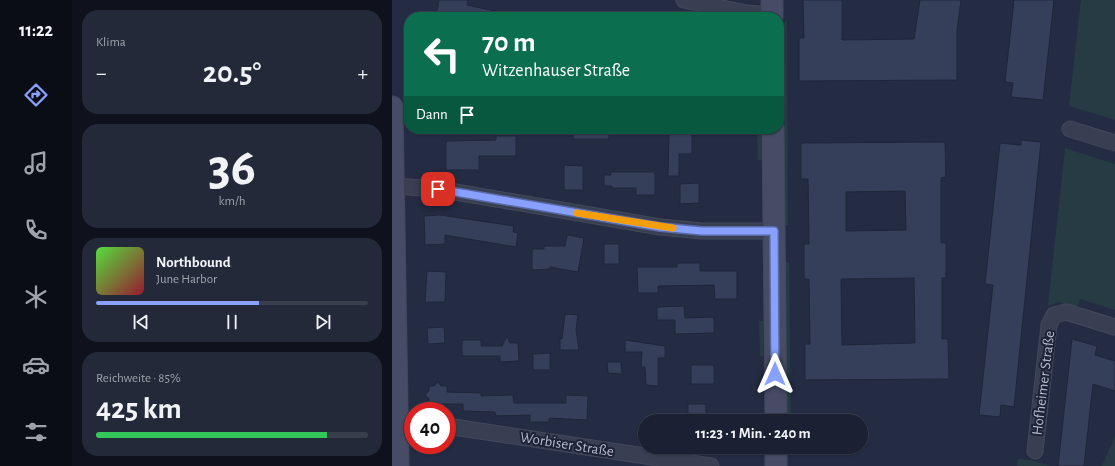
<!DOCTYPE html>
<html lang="de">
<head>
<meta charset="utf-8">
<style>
	body { margin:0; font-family:"Alegreya Sans",sans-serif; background:#24293a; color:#f1f3f6; height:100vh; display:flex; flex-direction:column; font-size:15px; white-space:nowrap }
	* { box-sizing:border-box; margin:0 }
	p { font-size:13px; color:#a0a3ac }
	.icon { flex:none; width:22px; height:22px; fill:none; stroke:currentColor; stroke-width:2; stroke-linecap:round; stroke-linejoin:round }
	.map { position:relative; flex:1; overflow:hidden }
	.drawer { display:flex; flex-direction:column; gap:10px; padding:10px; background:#0f121c; width:320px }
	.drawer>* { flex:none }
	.banner { position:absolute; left:12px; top:12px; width:380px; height:122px; border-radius:16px; box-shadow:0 1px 3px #0004,0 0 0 1px #393e4d; background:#0b6e4f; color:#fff; overflow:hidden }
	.speed { position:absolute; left:12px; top:402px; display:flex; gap:8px; font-size:20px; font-weight:700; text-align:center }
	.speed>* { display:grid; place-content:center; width:52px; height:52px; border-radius:50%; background:#1b2132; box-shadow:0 1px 3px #0004,0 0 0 1px #393e4d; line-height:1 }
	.speed .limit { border:6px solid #d22; background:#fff; color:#111 }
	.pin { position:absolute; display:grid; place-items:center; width:34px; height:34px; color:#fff; margin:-17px; border-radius:8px; box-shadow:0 2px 6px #0006 }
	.me { position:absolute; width:44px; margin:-22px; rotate:0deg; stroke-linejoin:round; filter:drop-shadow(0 0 3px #0008) }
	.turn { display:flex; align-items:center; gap:14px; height:84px; padding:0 12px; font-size:18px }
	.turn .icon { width:52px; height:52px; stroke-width:2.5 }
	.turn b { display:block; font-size:28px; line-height:34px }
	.then { display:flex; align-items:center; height:38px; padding:0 12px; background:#0003; gap:8px; font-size:15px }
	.big { font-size:30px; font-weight:600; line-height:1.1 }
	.drawer .tile { flex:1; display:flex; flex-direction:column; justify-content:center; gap:6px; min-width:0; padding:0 14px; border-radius:16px; background:#24293a }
	.drawer .dial { align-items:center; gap:0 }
	.dial b { font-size:52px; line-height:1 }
	.song { display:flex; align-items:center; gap:12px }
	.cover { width:48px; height:48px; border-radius:6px; background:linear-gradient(135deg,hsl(110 70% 55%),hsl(350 70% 35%)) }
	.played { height:4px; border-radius:2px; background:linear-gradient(90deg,#88a1ff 60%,#393e4d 60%) }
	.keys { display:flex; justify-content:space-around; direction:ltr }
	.heat { display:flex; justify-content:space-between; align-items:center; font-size:22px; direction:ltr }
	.charge { height:6px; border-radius:3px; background:linear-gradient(90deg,#34c759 85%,#393e4d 0) }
	.trip { position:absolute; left:246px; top:414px; width:230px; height:40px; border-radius:20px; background:#1b2132; box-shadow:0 1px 3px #0004,0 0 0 1px #393e4d; font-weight:600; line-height:40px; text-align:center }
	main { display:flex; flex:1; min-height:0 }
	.dock { display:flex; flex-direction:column; width:72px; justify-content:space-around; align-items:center; background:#0b0d14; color:#a0a3ac }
	.dock .icon { width:28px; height:28px }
	.dock .current { color:#88a1ff }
	.dock b { font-size:18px; color:#f1f3f6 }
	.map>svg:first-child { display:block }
	.green { fill:#263b44 }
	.building { fill:#363f59; stroke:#1f263a; fill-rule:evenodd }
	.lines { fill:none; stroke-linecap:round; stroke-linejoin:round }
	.street-casing { stroke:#42485c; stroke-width:17 }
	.secondary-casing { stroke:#42485c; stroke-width:23 }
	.street { stroke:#393f52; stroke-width:15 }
	.secondary { stroke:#464c66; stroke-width:21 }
	.route-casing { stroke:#5869a6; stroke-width:10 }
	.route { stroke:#88a1ff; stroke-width:7 }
	.slow { stroke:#f59e0b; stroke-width:7 }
	.labels { text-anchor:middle; stroke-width:4; stroke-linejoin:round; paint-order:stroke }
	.street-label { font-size:15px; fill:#b6bacc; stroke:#1d2338 }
</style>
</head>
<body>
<main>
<nav class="dock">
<b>11:22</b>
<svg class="icon current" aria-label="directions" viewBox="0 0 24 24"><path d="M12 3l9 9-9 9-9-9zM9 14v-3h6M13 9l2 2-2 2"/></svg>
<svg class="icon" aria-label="music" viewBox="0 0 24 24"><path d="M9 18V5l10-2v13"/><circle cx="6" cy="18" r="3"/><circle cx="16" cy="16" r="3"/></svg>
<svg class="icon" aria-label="phone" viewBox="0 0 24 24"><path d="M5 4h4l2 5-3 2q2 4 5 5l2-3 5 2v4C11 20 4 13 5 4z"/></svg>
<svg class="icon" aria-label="climate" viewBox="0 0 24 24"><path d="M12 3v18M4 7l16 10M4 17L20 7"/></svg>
<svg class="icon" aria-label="car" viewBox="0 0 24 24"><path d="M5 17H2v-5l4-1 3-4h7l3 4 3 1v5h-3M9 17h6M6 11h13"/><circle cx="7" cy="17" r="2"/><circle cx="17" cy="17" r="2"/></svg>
<svg class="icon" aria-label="filters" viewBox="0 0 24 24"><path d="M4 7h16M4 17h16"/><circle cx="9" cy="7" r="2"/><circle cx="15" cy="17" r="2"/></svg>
</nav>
<section class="drawer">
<div class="tile"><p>Klima</p>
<div class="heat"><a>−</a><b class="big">20.5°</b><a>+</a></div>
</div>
<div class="tile dial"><b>36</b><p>km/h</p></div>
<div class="tile">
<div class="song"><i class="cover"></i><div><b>Northbound</b><p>June Harbor</p></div></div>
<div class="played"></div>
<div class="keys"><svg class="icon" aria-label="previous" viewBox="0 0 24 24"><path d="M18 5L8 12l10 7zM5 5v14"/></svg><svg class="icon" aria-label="pause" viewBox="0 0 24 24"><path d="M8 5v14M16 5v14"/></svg><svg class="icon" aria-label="next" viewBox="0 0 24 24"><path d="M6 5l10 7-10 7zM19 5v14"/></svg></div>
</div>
<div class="tile"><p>Reichweite · 85%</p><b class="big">425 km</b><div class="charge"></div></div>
</section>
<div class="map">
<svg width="723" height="466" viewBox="0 0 723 466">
	<rect width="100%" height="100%" fill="#242c43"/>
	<!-- green -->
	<g class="green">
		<polygon points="689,0 723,0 723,120 677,106"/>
		<polygon points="395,21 396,225 388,225 388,200 392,195 392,98 387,93 387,25"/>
		<polygon points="365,129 369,129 370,160 366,160"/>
		<polygon points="673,148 723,164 723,310 688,299 685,307 667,302 656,306"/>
		<polygon points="389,262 397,262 399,421 394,421 394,287 389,282"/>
		<polygon points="367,321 371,321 371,356 368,356"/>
		<polygon points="723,436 723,466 710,466"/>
		<polygon points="626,459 639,460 658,466 625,466"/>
	</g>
	<!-- building -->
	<g class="building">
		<polygon points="47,0 76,0 75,5 108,12 107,17 44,17"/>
		<polygon points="411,0 450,0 450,40 522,39 528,0 569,0 565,31 565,80 407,81 407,38 412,38"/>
		<polygon points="622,0 662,0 651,100 619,97 621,83 613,82"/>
		<rect x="181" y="129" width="36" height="10"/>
		<polygon points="277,129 300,130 300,154 287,154 287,176 276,176"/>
		<polygon points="104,136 124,136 124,156 87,156 87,170 54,170 54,141 104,140"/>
		<polygon points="629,140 649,142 622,407 609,405 608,417 587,415 601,285 593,284 608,143 629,145"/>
		<path d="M553 142 554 177 549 178V243H554V278H550V339H556L557 379 413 380V344H418L417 279H412V244H417L416 179H409V143ZM513 191 514 230 454 231V192ZM522 278 523 343 450 345 449 279Z"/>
		<polygon points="172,165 191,166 191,190 172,190"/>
		<polygon points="219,172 263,172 263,195 244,195 244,188 220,188 220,186 212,186 212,175 219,175"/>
		<polygon points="307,183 307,203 288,204 288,184"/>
		<polygon points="48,215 122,226 121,232 126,233 124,247 53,235 53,244 33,245 32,216"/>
		<polygon points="175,235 192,238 186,272 158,267 158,269 140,270 140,249 152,249 152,246 173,246"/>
		<rect x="212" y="244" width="15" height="20"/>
		<polygon points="285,263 308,263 308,271 345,271 345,299 323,299 322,285 266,286 266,293 246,293 245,267 285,267"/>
		<polygon points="35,271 54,272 53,302 33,302"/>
		<polygon points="292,306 293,318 322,317 322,333 283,334 283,320 265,320 265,307"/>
		<polygon points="173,314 186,315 184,330 187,350 168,350 168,339 170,339"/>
		<polygon points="52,327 53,343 36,344 35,328"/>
		<polygon points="115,336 118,343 126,343 127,361 108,362 108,356 70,356 70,340 89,340 89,346 110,346"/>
		<polygon points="680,339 705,346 703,355 723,361 723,391 701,384 692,466 666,466"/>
		<polygon points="233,340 273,346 273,358 266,358 266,386 254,385 253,367 249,367 250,352 233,352"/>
		<polygon points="158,353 158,370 141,370 141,354"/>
		<polygon points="215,362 229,362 230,374 216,373"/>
		<rect x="299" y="365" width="23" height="19"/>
		<polygon points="46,382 49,386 55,386 55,392 89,393 89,396 121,395 122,403 174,403 174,395 196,396 195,420 157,418 157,422 138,422 138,415 104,416 103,412 71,411 71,404 50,404 47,408 42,404 37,404 37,399 33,395 37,391 37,386 42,386"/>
		<rect x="296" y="404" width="18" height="17"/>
	</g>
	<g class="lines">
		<!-- street casing -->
		<g class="street-casing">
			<g id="street">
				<polyline points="292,0 354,13 380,15"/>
				<polyline points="678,129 723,143"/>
				<polyline points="2,186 46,189 268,227 310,231 382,231"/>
				<polyline points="5,419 21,421"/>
				<polyline points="55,426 319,466"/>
				<polyline points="643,451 657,325 662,315 674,312 723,327"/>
			</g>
		</g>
		<!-- secondary casing -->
		<g class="secondary-casing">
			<g id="secondary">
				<polyline points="380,0 380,17"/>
				<polyline points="0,107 6,466"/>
				<polyline points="381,129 384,421"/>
				<polyline points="384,447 384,466"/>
			</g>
		</g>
		<!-- street -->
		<use href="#street" class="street"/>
		<!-- secondary -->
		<use href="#secondary" class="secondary"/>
	</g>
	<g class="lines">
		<!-- route casing -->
		<g class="route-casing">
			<polyline id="route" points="46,189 268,227 310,231 382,231 383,374"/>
		</g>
		<!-- route -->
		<use href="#route" class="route"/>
		<!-- slow -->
		<polyline class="slow" points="185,213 281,228"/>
	</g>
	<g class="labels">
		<!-- street labels -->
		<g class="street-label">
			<text transform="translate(651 383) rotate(-83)" y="5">Hofheimer Straße</text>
			<text transform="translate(175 444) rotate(9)" y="5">Worbiser Straße</text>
		</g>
	</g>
</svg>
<div class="speed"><div class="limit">40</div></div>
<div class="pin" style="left:46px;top:189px;background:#d93025"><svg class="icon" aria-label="arrive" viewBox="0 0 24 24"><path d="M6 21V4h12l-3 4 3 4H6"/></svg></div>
<svg class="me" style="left:383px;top:374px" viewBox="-20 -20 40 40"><path d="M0-17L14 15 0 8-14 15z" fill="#88a1ff" stroke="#fff" stroke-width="4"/></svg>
<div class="trip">11:23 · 1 Min. · 240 m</div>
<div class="banner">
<div class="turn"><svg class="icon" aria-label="left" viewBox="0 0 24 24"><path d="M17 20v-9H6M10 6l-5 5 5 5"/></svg><div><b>70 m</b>Witzenhauser Straße</div></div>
<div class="then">Dann<svg class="icon" aria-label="arrive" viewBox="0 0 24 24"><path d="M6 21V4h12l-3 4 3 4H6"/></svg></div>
</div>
</div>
</main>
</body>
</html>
